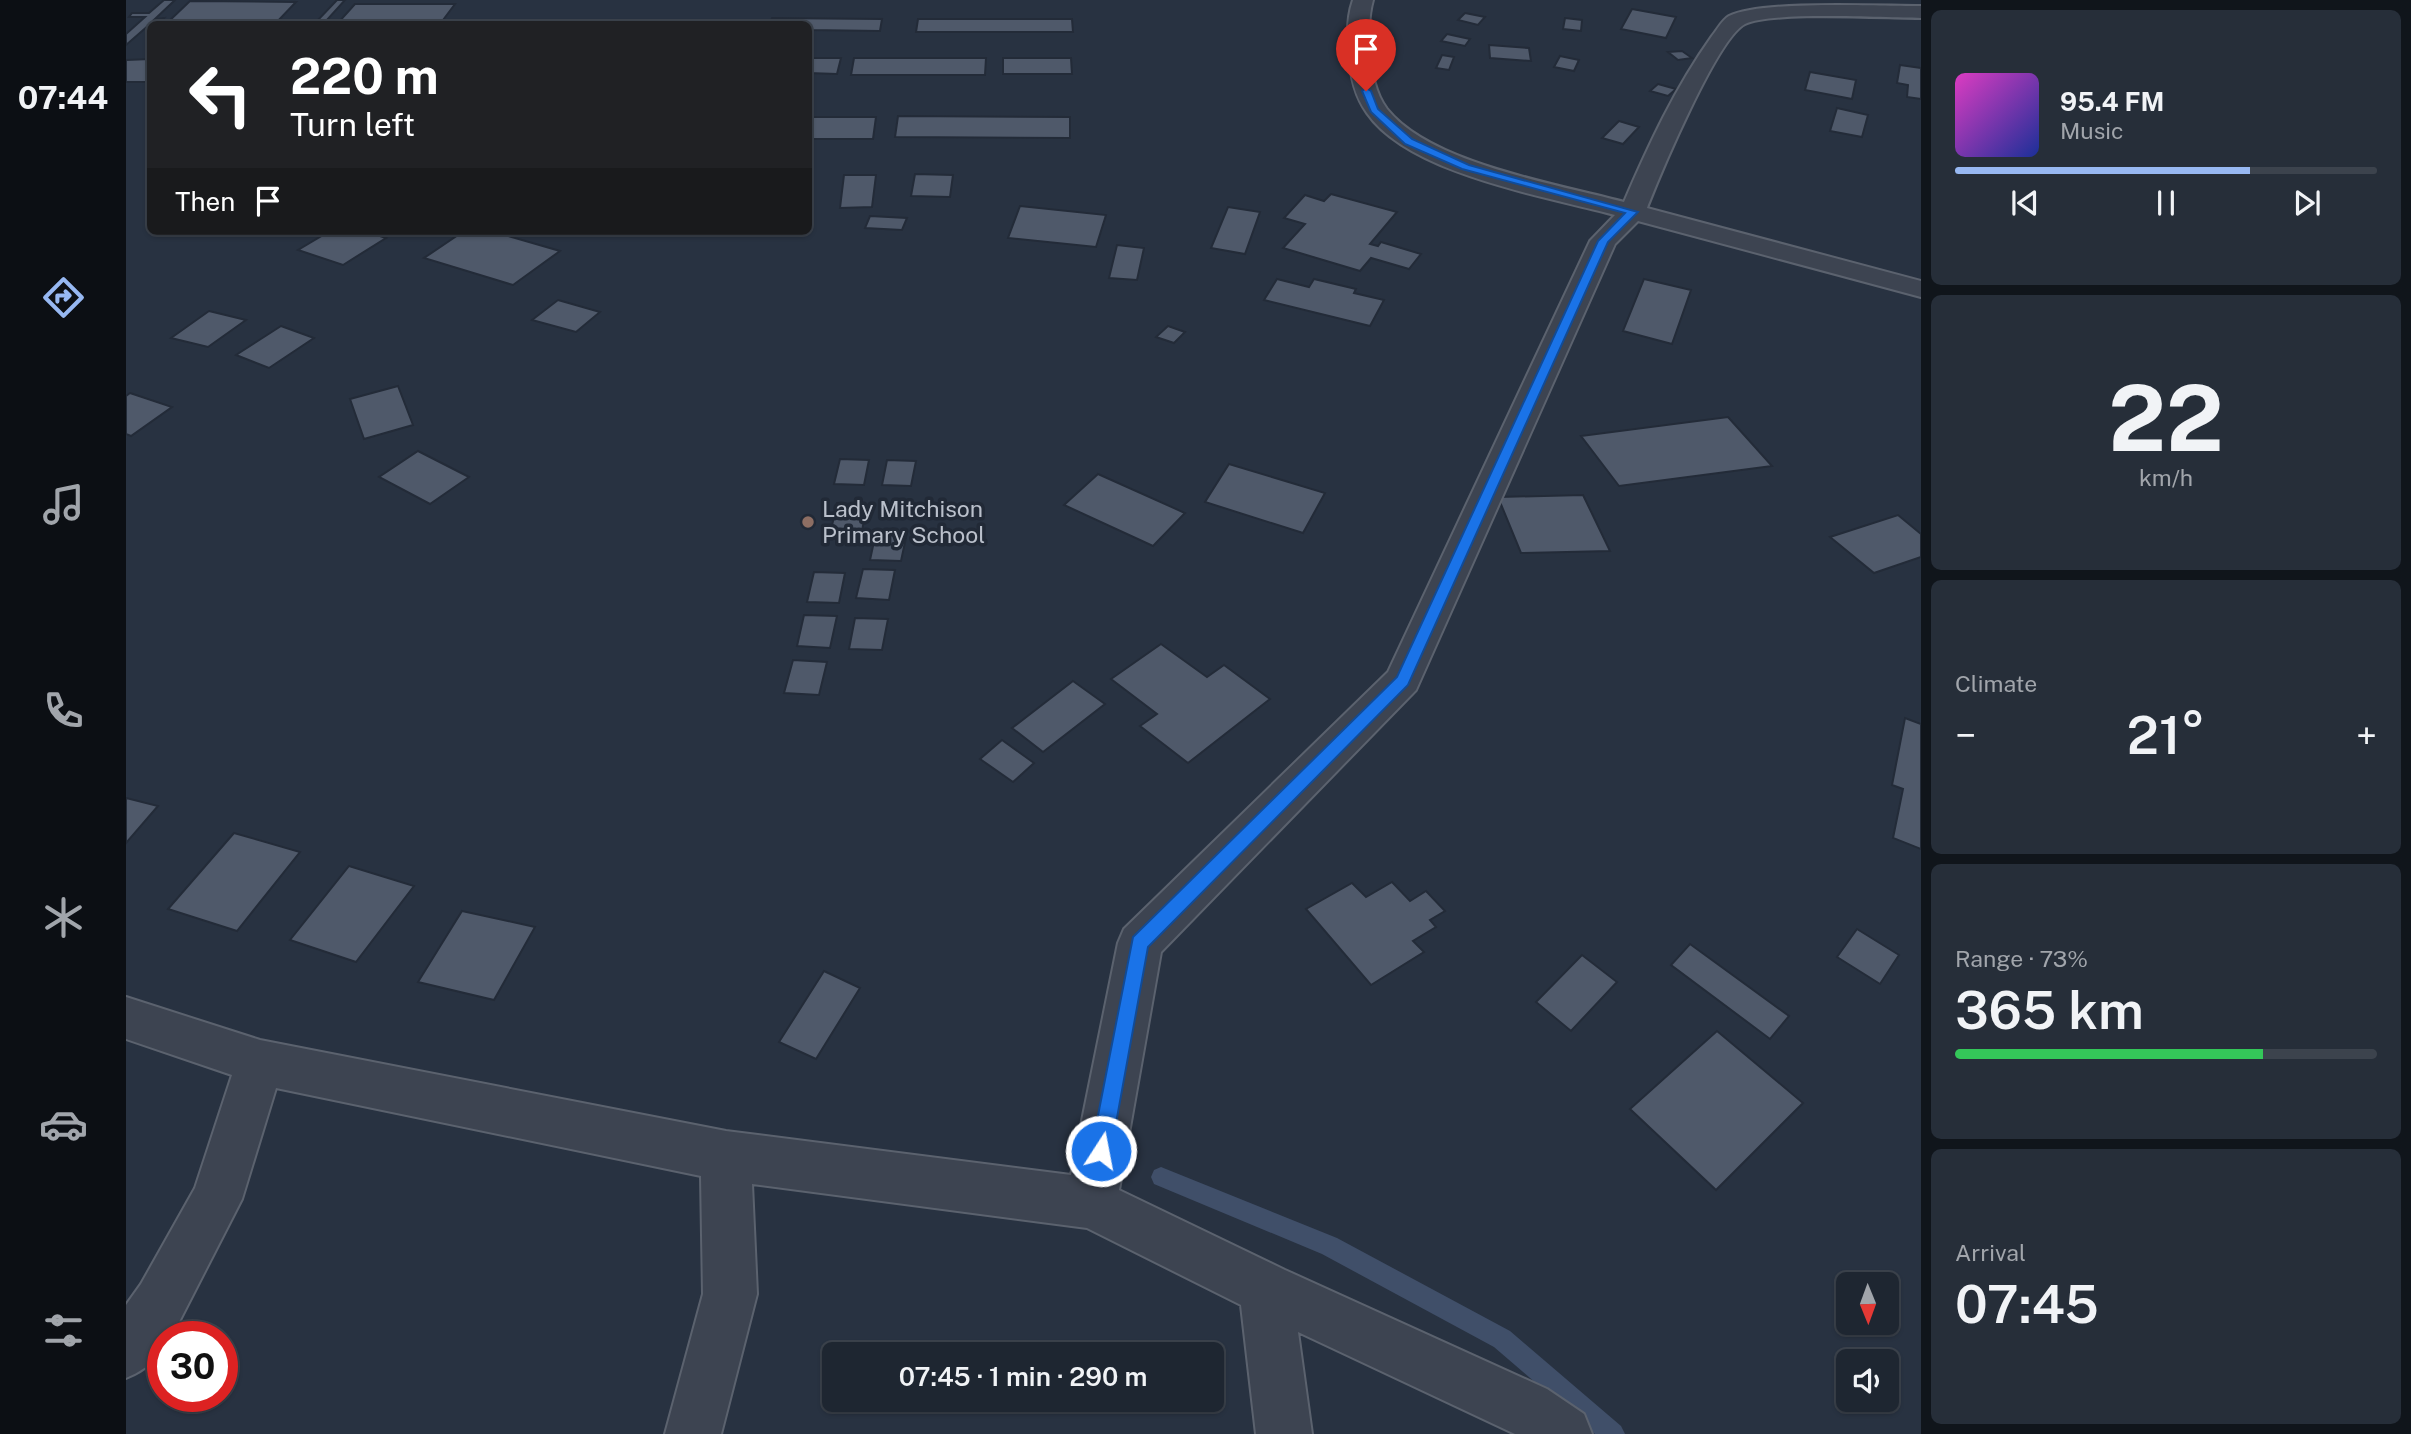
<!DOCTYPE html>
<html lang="en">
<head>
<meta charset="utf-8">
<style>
	body { margin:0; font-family:"Public Sans",sans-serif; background:#262e39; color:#f1f3f6; height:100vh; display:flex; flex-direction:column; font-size:26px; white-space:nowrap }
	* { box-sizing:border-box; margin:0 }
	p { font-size:23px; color:#a1a5ab }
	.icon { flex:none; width:38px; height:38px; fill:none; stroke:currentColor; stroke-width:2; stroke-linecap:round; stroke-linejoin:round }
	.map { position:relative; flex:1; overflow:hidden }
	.sheet { display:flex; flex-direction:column; gap:10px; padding:10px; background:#10151b; width:490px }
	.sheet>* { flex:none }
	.guide { position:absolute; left:21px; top:21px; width:665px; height:214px; border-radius:10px; box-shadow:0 2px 5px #0004,0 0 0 2px #3c434d; background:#202124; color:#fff; overflow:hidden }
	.needle { width:46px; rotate:179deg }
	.controls { position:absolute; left:1710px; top:1272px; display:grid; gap:14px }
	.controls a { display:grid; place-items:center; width:63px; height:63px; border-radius:10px; background:#1e2631; box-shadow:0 2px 5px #0004,0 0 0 2px #3c434d; font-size:35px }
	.speed { position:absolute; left:21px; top:1321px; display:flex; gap:14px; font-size:35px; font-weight:700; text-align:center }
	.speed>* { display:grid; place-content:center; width:91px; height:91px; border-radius:50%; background:#1e2631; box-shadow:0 2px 5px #0004,0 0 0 2px #3c434d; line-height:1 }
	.speed .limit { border:10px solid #d22; background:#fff; color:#111 }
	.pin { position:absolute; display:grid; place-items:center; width:60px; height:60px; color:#fff; margin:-72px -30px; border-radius:50% 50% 50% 0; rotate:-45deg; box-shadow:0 0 7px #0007 }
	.pin .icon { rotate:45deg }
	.me { position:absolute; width:77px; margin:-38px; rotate:11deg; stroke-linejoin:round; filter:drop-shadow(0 0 5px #0008) }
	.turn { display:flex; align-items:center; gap:24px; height:147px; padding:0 28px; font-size:32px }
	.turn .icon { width:91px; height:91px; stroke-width:2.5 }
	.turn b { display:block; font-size:49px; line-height:60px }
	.then { display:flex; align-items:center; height:66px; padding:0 28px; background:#0003; gap:14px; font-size:26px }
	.big { font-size:52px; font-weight:600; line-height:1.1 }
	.sheet .widget { flex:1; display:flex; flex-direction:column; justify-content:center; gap:10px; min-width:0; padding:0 24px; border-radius:10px; background:#262e39 }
	.sheet .dial { align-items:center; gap:0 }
	.dial b { font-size:91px; line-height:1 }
	.song { display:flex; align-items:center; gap:21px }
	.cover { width:84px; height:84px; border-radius:10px; background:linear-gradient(135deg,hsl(310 70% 55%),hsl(230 70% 35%)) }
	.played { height:7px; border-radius:4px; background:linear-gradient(90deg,#97b8f2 70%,#3c434d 70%) }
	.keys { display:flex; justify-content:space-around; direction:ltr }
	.heat { display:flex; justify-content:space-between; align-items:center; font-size:38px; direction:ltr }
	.charge { height:10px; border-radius:5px; background:linear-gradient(90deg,#34c759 73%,#3c434d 0) }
	.trip { position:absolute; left:696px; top:1342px; width:402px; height:70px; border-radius:10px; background:#1e2631; box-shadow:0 2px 5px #0004,0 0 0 2px #3c434d; font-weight:600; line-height:70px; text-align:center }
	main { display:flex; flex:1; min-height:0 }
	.menu { display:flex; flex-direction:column; width:126px; justify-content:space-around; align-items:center; background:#0c0f14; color:#a1a5ab }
	.menu .icon { width:49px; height:49px }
	.menu .on { color:#97b8f2 }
	.menu b { font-size:32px; color:#f1f3f6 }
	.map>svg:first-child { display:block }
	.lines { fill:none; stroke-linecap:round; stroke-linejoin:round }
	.stream { fill:#404f69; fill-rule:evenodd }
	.building { fill:#4f596a; stroke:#232b38; stroke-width:2 }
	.minor-casing { stroke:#5b626e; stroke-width:4 }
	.minor { fill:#3d4451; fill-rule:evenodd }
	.route { fill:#1a73e8; stroke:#114b97; stroke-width:2 }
	.education-dot { fill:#8d6e63; stroke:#212936; stroke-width:2.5 }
	.labels { text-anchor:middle; stroke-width:7; stroke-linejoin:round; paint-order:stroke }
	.poi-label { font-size:23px; fill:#bac0cb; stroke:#212936; text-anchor:start }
</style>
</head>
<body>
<main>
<nav class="menu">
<b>07:44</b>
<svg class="icon on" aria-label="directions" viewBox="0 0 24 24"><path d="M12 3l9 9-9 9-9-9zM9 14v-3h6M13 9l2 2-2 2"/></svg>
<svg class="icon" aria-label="music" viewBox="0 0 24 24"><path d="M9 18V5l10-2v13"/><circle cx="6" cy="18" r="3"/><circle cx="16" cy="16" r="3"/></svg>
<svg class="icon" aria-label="phone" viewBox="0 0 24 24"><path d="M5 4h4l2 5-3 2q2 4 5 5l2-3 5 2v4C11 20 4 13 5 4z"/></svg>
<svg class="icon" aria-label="climate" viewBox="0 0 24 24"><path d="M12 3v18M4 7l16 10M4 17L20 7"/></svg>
<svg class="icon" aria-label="car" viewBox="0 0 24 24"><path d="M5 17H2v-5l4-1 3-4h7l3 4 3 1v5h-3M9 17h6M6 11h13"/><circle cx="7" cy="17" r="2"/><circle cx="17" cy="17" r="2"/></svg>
<svg class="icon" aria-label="filters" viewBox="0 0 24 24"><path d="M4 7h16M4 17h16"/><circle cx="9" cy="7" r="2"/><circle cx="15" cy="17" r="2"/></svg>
</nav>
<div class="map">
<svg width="1795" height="1434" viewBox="0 0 1795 1434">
	<rect width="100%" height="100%" fill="#283241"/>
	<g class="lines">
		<!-- stream -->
		<polygon class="stream" points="1035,1167 1211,1238 1384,1331 1495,1426 1499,1434 1469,1434 1368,1347 1196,1254 1028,1184 1025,1177 1028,1170"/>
	</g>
	<!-- building -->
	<g class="building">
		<polygon points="38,0 49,0 29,19 38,18 32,24 23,25 0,45 0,34 19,17 3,17 6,13 23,13"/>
		<polygon points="211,0 219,0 200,21 213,21 210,24 160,24 163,21 191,21"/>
		<polygon points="64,1 170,2 149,24 40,24"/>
		<polygon points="229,4 329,4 314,24 211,24"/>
		<polygon points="1506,9 1550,17 1540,38 1495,29"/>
		<polygon points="1339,13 1359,17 1352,25 1332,20"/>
		<polygon points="646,18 756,19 754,31 682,30 682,24 644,24"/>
		<polygon points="1439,18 1456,20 1455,31 1437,29"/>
		<polygon points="792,19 946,19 947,32 790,32"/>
		<polygon points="1321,34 1344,39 1339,46 1315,41"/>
		<polygon points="1363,45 1403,48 1405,61 1364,58"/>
		<polygon points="1556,51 1566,58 1552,60 1542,52"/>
		<polygon points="1316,55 1328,57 1323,70 1310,68"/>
		<polygon points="1434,56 1453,60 1448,71 1428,67"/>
		<polygon points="682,58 715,58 711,74 682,73"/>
		<polygon points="728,58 860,58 859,75 725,75"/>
		<polygon points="877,58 945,58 946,74 877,74"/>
		<polygon points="24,59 24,82 0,82 0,60"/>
		<polygon points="1774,65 1795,68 1795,99 1781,97 1782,85 1771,83"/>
		<polygon points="1684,72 1730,80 1726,99 1679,90"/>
		<polygon points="1532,84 1550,89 1542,96 1524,91"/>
		<polygon points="1711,108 1742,115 1736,137 1704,131"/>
		<polygon points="772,116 944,117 944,138 769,137"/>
		<polygon points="682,117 750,117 747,139 682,139"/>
		<polygon points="1493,121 1513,127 1497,144 1476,138"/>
		<polygon points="789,174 827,175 824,197 785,196"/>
		<polygon points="718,175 750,175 746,207 714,208"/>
		<polygon points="1205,194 1271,212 1244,244 1252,246 1255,242 1295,254 1283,269 1245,258 1234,271 1157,248 1179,224 1158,218 1179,195 1198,201"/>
		<polygon points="894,206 980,215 970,247 882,238"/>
		<polygon points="1102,207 1134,212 1119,254 1085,248"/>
		<polygon points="744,216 781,218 776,230 739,228"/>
		<polygon points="204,231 239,231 260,238 217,265 172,250"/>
		<polygon points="338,231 365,231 434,251 387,285 298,258"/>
		<polygon points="991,245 1018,248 1011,280 983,278"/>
		<polygon points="1151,279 1183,287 1188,279 1230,289 1228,293 1258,300 1244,326 1138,300"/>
		<polygon points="1518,279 1565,290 1546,344 1497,331"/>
		<polygon points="432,300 474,312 450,332 406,320"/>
		<polygon points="83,311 120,320 82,347 45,338"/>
		<polygon points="155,326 188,338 143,368 110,355"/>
		<polygon points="1042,326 1059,332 1048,343 1030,337"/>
		<polygon points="272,386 287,425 238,439 224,399"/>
		<polygon points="4,393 46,407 5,436 0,434 0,396"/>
		<polygon points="1602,417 1646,466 1493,486 1455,436"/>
		<polygon points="292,451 343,477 304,504 253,477"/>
		<polygon points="714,459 743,460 738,485 708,484"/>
		<polygon points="761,460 790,461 785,486 756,485"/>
		<polygon points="1103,464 1199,493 1177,533 1079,502"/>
		<polygon points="972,474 1059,513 1027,546 938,505"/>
		<polygon points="1457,495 1484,551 1395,553 1372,497"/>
		<polygon points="711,503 741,505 736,531 705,530"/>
		<polygon points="1772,515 1795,534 1795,557 1748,573 1704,537"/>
		<polygon points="750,532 781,533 775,561 744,560"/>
		<polygon points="737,569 769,570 763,600 730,598"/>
		<polygon points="688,572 719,573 713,603 681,602"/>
		<polygon points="678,615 711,616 704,648 671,646"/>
		<polygon points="729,618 762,619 756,650 723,649"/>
		<polygon points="1035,644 1081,677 1098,665 1144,699 1062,763 1014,726 1031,714 985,679"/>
		<polygon points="667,660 701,662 693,695 658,693"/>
		<polygon points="947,681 979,704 917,752 886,728"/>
		<polygon points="1779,718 1795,724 1795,849 1767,838 1777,789 1766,785"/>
		<polygon points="876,740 908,763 887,782 854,759"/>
		<polygon points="0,798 32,806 0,843"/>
		<polygon points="108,833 174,852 111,931 42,909"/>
		<polygon points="223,866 288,886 230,962 164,940"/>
		<polygon points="1266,882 1284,901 1300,891 1319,911 1304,920 1310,927 1287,941 1298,952 1245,985 1180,909 1226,883 1240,897"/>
		<polygon points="336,911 409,927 368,1000 292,982"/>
		<polygon points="1731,929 1773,955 1754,984 1711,957"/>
		<polygon points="1564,944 1663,1016 1644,1039 1545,965"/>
		<polygon points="1456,955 1491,982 1445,1031 1410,1002"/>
		<polygon points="698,971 734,988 690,1059 653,1042"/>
		<polygon points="1591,1031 1677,1103 1590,1190 1504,1109"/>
	</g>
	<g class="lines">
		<!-- minor casing -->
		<g class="minor-casing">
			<path id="minor" d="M1227 0H1247C1242 17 1243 36 1244 53 1246 73 1249 93 1261 109 1305 164 1432 184 1498 202 1523 144 1549 88 1586 36 1591 30 1596 20 1603 16 1636 0 1753 6 1795 6V18C1759 18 1646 11 1619 24 1591 38 1534 175 1521 208L1795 281V297L1512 221 1489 244 1290 690 1035 952 993 1190 1159 1270 1421 1389 1458 1414 1466 1434H1389L1172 1332 1186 1434H1130L1115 1305 961 1228 626 1184 631 1294 595 1434H539L577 1294 575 1176 150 1088 116 1199 53 1322 42 1337H37C37 1358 17 1371 0 1378V1305L15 1284 69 1188 106 1075 0 1039V997L134 1040 600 1131 945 1175 992 943 998 929 1262 672 1464 241 1489 215C1419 196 1283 174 1241 113 1228 95 1224 75 1223 53 1221 35 1221 17 1227 0Z"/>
		</g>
		<!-- minor -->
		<use href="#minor" class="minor"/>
	</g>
	<!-- route -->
	<polygon class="route" points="1240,88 1245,91 1252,109 1286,139 1343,165 1512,212 1482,242 1282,685 1022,947 985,1151 982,1158 975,1161 968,1158 965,1151 1007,937 1271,677 1472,241 1499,213 1336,169 1279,144 1245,112 1236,91"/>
	<!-- markers -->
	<circle class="education-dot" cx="682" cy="522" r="7"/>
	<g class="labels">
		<!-- poi labels -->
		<g class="poi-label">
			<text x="696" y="517">Lady Mitchison<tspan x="696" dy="26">Primary School</tspan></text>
		</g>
	</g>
</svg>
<div class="controls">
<a><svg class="needle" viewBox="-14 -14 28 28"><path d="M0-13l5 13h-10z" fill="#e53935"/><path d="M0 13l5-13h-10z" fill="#a1a5ab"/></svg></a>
<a><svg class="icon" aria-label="sound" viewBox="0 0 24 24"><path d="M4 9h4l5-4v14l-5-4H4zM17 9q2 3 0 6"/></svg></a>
</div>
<div class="speed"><div class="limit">30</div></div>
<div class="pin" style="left:1240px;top:91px;background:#d93025"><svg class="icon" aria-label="arrive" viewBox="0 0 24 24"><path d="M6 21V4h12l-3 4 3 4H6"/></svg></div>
<svg class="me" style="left:975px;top:1151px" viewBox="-20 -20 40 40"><circle r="17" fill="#1a73e8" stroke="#fff" stroke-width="3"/><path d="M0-11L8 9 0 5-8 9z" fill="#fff"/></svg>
<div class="trip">07:45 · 1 min · 290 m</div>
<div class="guide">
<div class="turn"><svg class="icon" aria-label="left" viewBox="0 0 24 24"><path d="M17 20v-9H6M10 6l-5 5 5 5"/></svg><div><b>220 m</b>Turn left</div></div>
<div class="then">Then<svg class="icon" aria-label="arrive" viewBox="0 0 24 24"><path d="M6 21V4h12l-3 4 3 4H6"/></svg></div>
</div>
</div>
<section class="sheet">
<div class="widget">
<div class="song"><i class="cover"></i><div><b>95.4 FM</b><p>Music</p></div></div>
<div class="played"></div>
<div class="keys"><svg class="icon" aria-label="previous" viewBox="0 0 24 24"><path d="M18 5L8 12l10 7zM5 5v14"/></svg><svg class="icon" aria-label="pause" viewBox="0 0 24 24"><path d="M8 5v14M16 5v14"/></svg><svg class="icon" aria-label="next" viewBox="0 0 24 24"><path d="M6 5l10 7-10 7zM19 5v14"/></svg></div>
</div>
<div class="widget dial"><b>22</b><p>km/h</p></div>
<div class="widget"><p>Climate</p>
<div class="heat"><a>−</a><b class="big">21°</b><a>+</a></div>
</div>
<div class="widget"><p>Range · 73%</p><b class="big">365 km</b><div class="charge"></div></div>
<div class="widget"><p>Arrival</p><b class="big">07:45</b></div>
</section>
</main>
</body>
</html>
